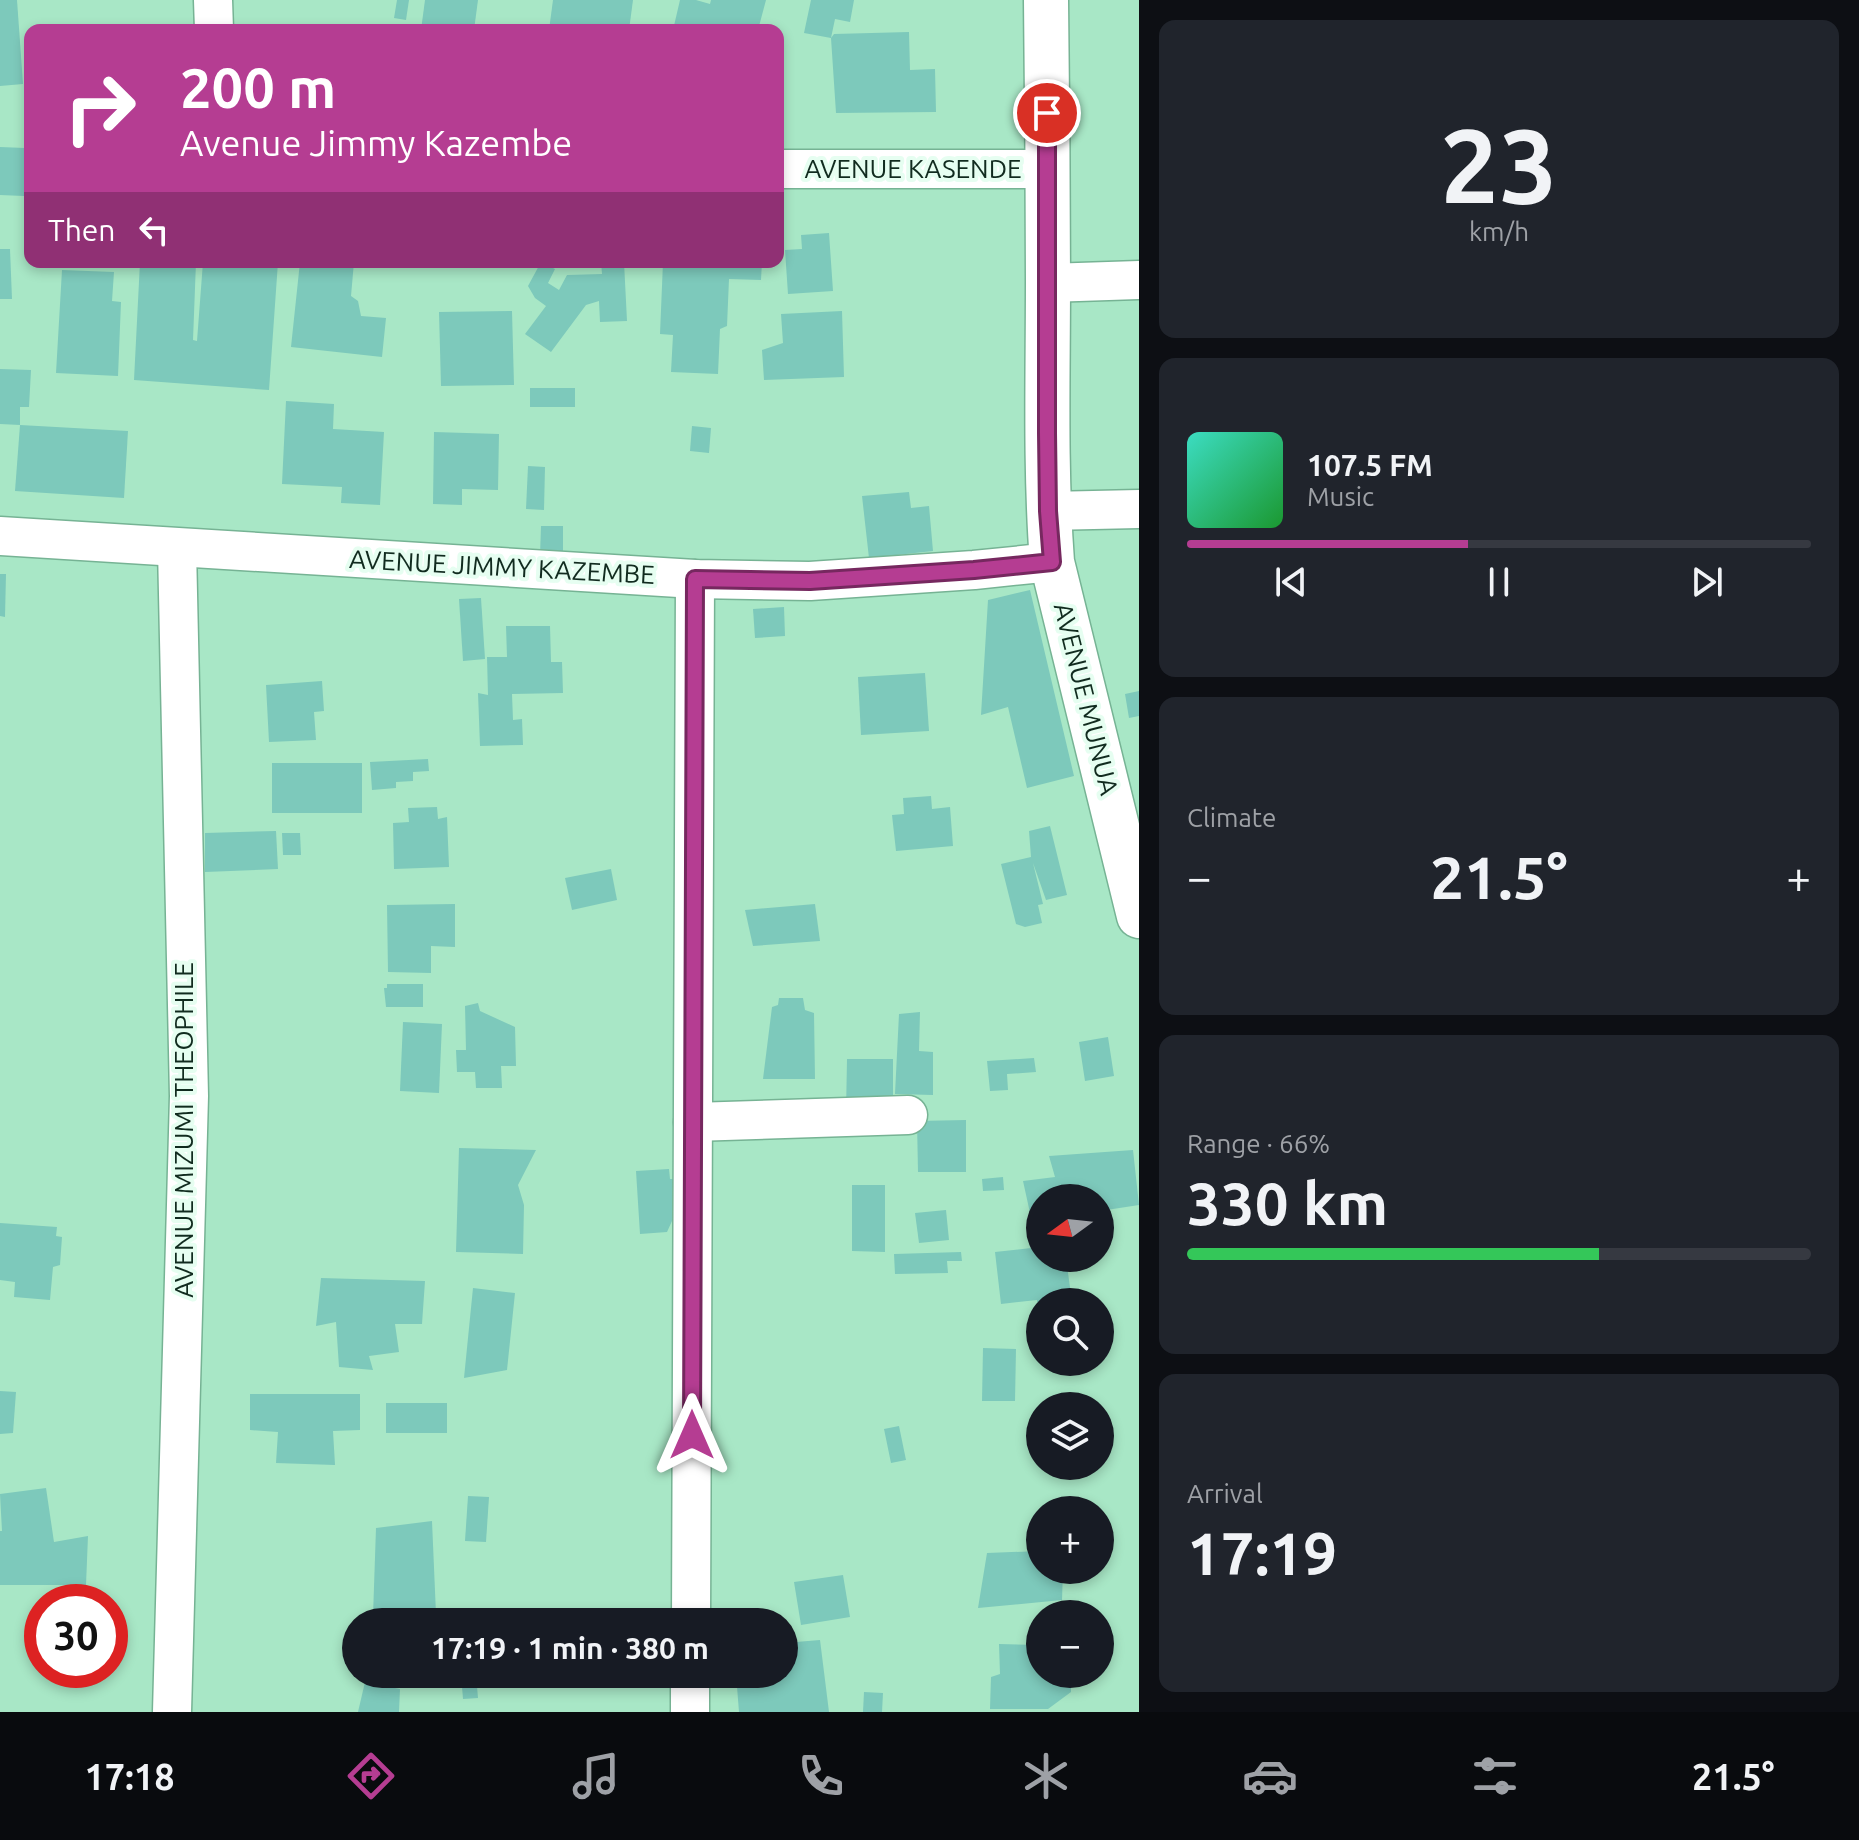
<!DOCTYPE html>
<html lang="en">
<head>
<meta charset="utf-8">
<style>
	body { margin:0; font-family:Ubuntu,sans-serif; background:#20242c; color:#f1f3f6; height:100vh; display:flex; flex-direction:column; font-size:30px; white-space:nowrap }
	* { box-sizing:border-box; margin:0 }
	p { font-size:26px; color:#9ea1a6 }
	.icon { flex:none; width:44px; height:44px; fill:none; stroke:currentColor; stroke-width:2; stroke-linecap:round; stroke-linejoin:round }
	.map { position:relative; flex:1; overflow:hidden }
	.drawer { display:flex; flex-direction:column; gap:20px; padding:20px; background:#0d0f14; width:720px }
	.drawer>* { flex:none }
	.guide { position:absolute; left:24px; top:24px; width:760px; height:244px; border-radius:16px; box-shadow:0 4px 12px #0003; background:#b53d92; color:#fff; overflow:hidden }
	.needle { width:52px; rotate:255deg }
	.controls { position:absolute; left:1026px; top:1184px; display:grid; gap:16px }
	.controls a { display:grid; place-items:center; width:88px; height:88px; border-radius:50%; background:#171b24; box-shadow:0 4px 12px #0003; font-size:40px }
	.speed { position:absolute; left:24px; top:1584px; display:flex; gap:16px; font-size:40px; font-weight:700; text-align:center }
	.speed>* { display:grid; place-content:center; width:104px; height:104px; border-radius:50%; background:#171b24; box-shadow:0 4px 12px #0003; line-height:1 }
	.speed .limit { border:12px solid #d22; background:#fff; color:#111 }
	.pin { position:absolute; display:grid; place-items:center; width:68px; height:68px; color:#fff; margin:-34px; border:4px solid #fff; border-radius:50%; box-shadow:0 2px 8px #0007 }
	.me { position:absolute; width:88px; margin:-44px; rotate:0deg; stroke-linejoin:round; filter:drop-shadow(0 0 6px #0008) }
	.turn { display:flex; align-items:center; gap:28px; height:168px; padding:0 24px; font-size:36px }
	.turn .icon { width:104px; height:104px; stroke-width:2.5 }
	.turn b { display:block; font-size:56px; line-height:68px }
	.then { display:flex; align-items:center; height:76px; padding:0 24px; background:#0003; gap:16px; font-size:30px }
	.big { font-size:60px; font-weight:600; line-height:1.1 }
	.drawer .widget { flex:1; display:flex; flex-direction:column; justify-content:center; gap:12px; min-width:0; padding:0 28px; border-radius:16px; background:#20242c }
	.drawer .dial { align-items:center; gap:0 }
	.dial b { font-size:104px; line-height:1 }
	.song { display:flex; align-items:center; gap:24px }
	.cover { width:96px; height:96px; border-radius:12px; background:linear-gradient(135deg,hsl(170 70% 55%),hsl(130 70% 35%)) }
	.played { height:8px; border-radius:4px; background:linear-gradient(90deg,#b53d92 45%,#363941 45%) }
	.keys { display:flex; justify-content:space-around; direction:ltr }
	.heat { display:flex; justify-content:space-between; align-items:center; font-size:44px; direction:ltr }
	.charge { height:12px; border-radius:6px; background:linear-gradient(90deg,#34c759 66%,#363941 0) }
	.trip { position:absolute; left:342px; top:1608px; width:456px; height:80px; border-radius:40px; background:#171b24; box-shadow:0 4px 12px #0003; font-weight:600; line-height:80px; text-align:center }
	.tabs { display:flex; height:128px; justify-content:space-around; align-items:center; background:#090b0e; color:#9ea1a6 }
	.tabs .icon { width:56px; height:56px }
	.tabs .active { color:#b53d92 }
	.tabs b { font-size:36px; color:#f1f3f6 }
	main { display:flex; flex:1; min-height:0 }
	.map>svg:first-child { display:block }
	.building { fill:#7dc9bb }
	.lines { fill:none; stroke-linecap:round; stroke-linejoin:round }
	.minor-casing { stroke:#76b394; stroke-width:41 }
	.major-casing { stroke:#76b394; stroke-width:47 }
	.minor { stroke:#fff; stroke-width:38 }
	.major { stroke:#fff; stroke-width:44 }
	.route-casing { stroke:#76285f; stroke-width:20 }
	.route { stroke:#b53d92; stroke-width:14 }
	.labels { text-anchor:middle; stroke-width:8; stroke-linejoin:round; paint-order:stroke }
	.street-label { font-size:26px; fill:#112b1f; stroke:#e6fef1 }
</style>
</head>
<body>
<main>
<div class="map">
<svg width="1139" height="1712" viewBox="0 0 1139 1712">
	<rect width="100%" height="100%" fill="#a8e7c6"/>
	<!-- building -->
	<g class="building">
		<polygon points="0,0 17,0 23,84 0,86"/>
		<polygon points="397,0 409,0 406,20 394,18"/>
		<polygon points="425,0 478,0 474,30 421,30"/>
		<polygon points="553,0 633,0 629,30 549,30"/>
		<polygon points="680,0 696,0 710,4 711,0 766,0 758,30 673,30"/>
		<polygon points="811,0 854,0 850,22 835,19 831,38 834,34 909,32 910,70 935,69 936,112 836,113 831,38 804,33"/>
		<polygon points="0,147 25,148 24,196 0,195"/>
		<polygon points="829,233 833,291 788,294 785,250 802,249 801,235"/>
		<polygon points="0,249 10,249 12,299 0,299"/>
		<polygon points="140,262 196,262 193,340 197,341 203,262 278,262 269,390 134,380"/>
		<polygon points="300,262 354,262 351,296 358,301 361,316 386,318 382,357 291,347"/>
		<polygon points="541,262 555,269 548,283 559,290 567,275 602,274 601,262 624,262 627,321 600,322 599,301 586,305 551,352 525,334 546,306 535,298 528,286"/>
		<polygon points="663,262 762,262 761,280 729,279 727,326 720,329 718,374 671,372 673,335 660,334"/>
		<polygon points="62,270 114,272 112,301 121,302 118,376 56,373"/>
		<polygon points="512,311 514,385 441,386 439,312"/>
		<polygon points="842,311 844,377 764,380 762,350 783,343 781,314"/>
		<polygon points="0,369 31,370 29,407 20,407 20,425 0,424"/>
		<rect x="530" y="388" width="45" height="19"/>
		<polygon points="286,401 334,404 333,429 384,432 380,505 341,503 342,487 282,484"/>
		<polygon points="20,425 128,431 124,498 15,491"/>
		<polygon points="692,426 711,428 709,453 690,451"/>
		<polygon points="434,432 499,434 498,490 462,489 462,505 433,504"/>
		<polygon points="528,466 545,467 544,510 526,509"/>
		<polygon points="909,492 911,508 929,506 933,551 869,558 862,496"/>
		<polygon points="541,526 563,526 563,556 540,556"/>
		<polygon points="0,574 6,574 5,617 0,616"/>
		<polygon points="1030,590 1074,776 1027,788 1008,707 981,715 988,600"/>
		<polygon points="481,598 485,659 463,661 459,599"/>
		<polygon points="784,607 785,636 755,638 753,609"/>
		<polygon points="506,626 550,626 551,662 562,662 563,693 512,694 513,720 522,719 523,745 480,746 478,693 488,695 487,657 507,657"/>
		<polygon points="925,673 929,731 861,735 858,677"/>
		<polygon points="322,681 324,711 314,712 316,740 269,742 266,685"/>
		<polygon points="1139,691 1139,716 1129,718 1125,694"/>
		<polygon points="428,759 429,771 413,772 413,781 396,782 396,788 372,790 370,762"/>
		<rect x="272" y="763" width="90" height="50"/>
		<polygon points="931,796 932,809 950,807 953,846 896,851 892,815 904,814 903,798"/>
		<polygon points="437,807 438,819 447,817 449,867 394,869 393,823 409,822 408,808"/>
		<polygon points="1050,826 1067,895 1046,900 1033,863 1043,904 1038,905 1042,923 1025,927 1016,924 1001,864 1031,857 1029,831"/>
		<polygon points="276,831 278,869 205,872 205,833"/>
		<polygon points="282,833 300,833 301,855 283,855"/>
		<polygon points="611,869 617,900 572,910 565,878"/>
		<polygon points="455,904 455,947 431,946 431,973 388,972 387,905"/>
		<polygon points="815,904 820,941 753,946 745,910"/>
		<polygon points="387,984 423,984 423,1007 386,1007 384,988 387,988"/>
		<polygon points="779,998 803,998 805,1010 814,1013 815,1079 763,1079 772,1007 778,1005"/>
		<polygon points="478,1003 480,1011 515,1027 516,1066 501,1066 502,1088 476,1088 475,1072 457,1072 456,1050 466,1050 465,1006"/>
		<polygon points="920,1012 919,1051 933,1052 933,1095 895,1094 899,1014"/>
		<polygon points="403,1022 442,1024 439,1093 400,1091"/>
		<polygon points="1108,1037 1114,1076 1085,1081 1079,1042"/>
		<polygon points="1034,1058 1036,1072 1007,1074 1008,1090 990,1091 987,1061"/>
		<polygon points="847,1059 893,1059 893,1096 873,1096 873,1113 846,1113"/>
		<polygon points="966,1120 966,1172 918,1172 917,1121"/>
		<polygon points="459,1148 536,1150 518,1185 524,1205 523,1254 456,1252"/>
		<polygon points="1133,1150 1139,1205 1100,1211 1100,1198 1040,1198 1040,1220 1032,1222 1023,1181 1055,1177 1049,1156"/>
		<polygon points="669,1169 670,1179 681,1179 683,1221 672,1221 667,1232 640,1234 636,1171"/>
		<polygon points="1003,1177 1004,1190 983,1191 982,1179"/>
		<polygon points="852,1185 885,1185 885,1252 852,1251"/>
		<polygon points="946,1210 949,1240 919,1243 915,1213"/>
		<polygon points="0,1223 57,1227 56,1236 62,1237 60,1265 53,1267 50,1300 14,1297 15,1282 0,1280"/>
		<polygon points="1040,1247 1040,1258 1066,1258 1072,1302 1037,1302 1037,1300 1001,1304 995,1252"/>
		<polygon points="961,1252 962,1261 947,1261 948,1273 895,1274 894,1254"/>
		<polygon points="321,1278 425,1281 422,1324 395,1324 399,1352 369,1356 373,1370 339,1367 336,1322 316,1326"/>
		<polygon points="473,1288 515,1293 507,1370 464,1378"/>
		<polygon points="983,1348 1016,1349 1015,1401 982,1401"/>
		<polygon points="0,1391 16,1392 13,1433 0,1434"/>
		<polygon points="250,1394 360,1394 360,1430 333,1431 335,1465 276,1463 278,1432 250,1430"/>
		<rect x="386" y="1403" width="61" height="30"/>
		<polygon points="899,1426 906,1460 891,1463 884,1429"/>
		<polygon points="46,1488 54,1542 88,1536 86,1585 0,1585 0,1531 2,1531 0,1494"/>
		<polygon points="468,1496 489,1497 486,1542 465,1541"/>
		<polygon points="432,1521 436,1614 373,1616 376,1528"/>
		<polygon points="1040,1551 1040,1570 1063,1570 1062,1600 978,1608 987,1553"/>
		<polygon points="843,1575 850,1617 801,1625 794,1582"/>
		<polygon points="42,1626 42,1673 41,1673 32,1629"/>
		<polygon points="820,1640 829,1712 739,1712 736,1674 784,1674 784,1643"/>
		<polygon points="999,1644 1040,1645 1040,1674 1071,1674 1071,1692 1048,1709 990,1709 991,1677 1000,1674"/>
		<polygon points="461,1674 476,1674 478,1698 463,1699"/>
		<polygon points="365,1682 400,1689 399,1712 358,1712"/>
		<polygon points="864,1692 883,1693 882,1712 863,1712"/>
	</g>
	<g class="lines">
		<!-- minor casing -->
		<g class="minor-casing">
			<g id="minor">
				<polyline points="213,0 214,30"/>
				<polyline points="778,169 1047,169"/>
				<polyline points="1048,283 1139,280"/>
				<polyline points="1048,511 1139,509"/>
				<polyline points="0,536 695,579 810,581 974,570 1052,562"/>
				<polyline points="693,1122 908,1115"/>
				<polyline points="691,1622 695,579"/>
				<polyline points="172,1712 189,1096 177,548"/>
				<polyline points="690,1712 690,1674"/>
			</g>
		</g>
		<!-- major casing -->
		<g class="major-casing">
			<path id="major" d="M1046 0C1047 94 1048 187 1048 281 1048 375 1045 468 1052 562L1139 916"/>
		</g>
		<!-- minor -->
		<use href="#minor" class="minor"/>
		<!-- major -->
		<use href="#major" class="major"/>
	</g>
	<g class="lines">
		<!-- route casing -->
		<g class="route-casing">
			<polyline id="route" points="692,1435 695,579 810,581 974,570 1052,562 1048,511 1047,433 1047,113"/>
		</g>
		<!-- route -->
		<use href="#route" class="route"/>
	</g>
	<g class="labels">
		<!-- street labels -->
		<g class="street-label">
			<text x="913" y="178">AVENUE KASENDE</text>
			<text transform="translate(502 567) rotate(3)" y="9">AVENUE JIMMY KAZEMBE</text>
			<text transform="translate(1086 699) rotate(76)" y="9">AVENUE MUNUA</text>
			<text transform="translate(184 1130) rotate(-90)" y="9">AVENUE MIZUMI THEOPHILE</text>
		</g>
	</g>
</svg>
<div class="controls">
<a><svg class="needle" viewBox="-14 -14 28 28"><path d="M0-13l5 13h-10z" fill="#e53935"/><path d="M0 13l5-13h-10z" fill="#9ea1a6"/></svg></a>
<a><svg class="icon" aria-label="search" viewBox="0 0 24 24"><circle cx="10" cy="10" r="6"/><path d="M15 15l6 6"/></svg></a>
<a><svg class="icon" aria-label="layers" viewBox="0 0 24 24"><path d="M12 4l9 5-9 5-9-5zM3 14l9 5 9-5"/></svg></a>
<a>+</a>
<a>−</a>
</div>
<div class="speed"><div class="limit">30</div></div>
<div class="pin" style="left:1047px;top:113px;background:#d93025"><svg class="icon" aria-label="arrive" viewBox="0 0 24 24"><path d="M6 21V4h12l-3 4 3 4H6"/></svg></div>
<svg class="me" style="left:692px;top:1435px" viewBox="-20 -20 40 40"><path d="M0-17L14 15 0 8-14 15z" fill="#b53d92" stroke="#fff" stroke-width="4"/></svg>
<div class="trip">17:19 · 1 min · 380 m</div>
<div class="guide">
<div class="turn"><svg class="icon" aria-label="right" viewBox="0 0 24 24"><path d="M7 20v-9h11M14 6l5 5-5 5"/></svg><div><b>200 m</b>Avenue Jimmy Kazembe</div></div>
<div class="then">Then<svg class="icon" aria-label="left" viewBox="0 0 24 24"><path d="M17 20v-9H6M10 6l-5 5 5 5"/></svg></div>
</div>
</div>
<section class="drawer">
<div class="widget dial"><b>23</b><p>km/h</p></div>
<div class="widget">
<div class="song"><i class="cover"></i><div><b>107.5 FM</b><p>Music</p></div></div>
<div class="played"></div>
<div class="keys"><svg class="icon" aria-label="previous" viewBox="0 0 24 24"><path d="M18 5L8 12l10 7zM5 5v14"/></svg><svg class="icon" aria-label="pause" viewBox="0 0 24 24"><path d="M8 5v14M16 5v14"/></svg><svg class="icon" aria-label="next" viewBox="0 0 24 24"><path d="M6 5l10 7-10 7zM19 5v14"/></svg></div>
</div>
<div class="widget"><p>Climate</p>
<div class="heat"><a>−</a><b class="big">21.5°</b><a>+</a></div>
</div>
<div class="widget"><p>Range · 66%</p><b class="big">330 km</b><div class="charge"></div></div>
<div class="widget"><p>Arrival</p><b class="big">17:19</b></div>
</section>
</main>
<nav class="tabs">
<b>17:18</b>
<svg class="icon active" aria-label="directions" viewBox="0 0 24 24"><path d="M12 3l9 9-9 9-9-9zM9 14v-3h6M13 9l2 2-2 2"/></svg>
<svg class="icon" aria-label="music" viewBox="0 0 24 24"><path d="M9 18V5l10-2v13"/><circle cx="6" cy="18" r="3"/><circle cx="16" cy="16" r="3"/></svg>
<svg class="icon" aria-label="phone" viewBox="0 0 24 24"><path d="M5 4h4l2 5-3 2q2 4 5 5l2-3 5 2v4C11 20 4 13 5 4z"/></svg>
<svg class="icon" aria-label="climate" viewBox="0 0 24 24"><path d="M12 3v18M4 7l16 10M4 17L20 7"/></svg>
<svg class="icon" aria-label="car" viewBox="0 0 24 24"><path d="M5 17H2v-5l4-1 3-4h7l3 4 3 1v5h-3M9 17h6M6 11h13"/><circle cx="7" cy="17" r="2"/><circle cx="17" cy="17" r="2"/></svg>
<svg class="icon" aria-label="filters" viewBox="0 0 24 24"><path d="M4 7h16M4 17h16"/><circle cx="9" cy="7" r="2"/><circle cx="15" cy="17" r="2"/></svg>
<b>21.5°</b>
</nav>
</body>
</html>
